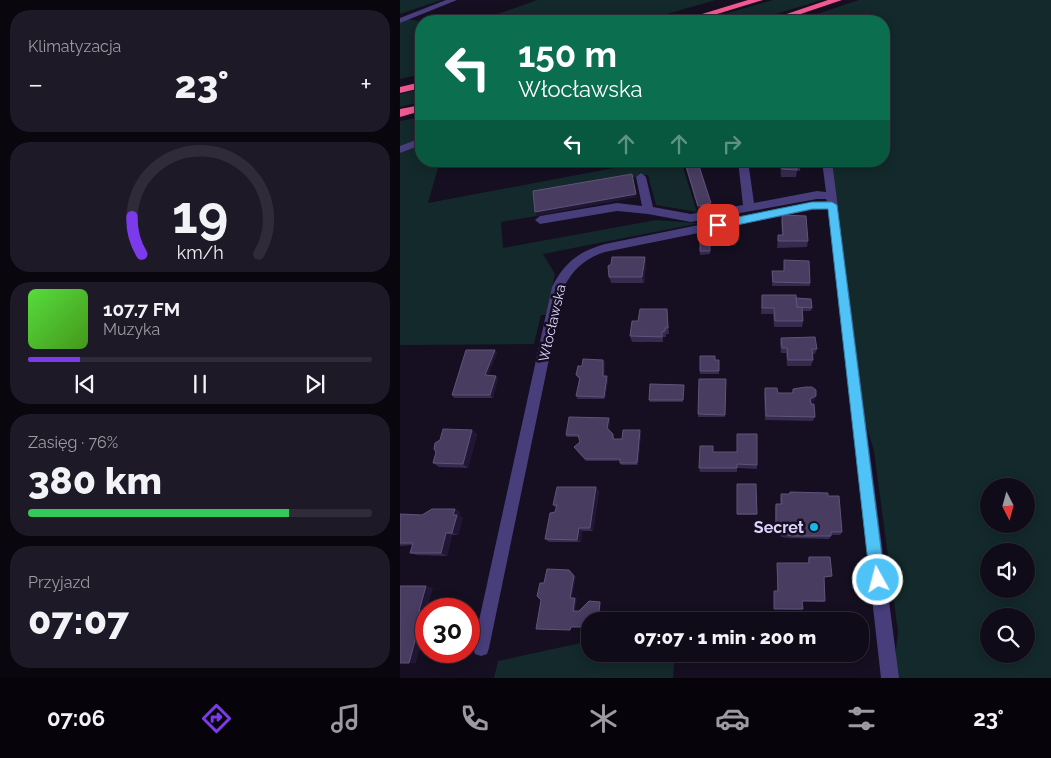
<!DOCTYPE html>
<html lang="pl">
<head>
<meta charset="utf-8">
<style>
	body { margin:0; font-family:Raleway,sans-serif; background:#1e1926; color:#f1f3f6; height:100vh; display:flex; flex-direction:column; font-size:19px; white-space:nowrap }
	* { box-sizing:border-box; margin:0 }
	p { font-size:16px; color:#9c9ba2 }
	.icon { flex:none; width:28px; height:28px; fill:none; stroke:currentColor; stroke-width:2; stroke-linecap:round; stroke-linejoin:round }
	.map { position:relative; flex:1; overflow:hidden }
	.drawer { display:flex; flex-direction:column; gap:10px; padding:10px; background:#09060e; width:400px }
	.drawer>* { flex:none }
	.banner { position:absolute; left:15px; top:15px; width:475px; height:152px; border-radius:20px; box-shadow:0 2px 12px #0003,0 0 0 1px #302b38; background:#0b6e4f; color:#fff; overflow:hidden }
	.needle { width:32px; rotate:174deg }
	.controls { position:absolute; left:580px; top:478px; display:grid; gap:10px }
	.controls a { display:grid; place-items:center; width:55px; height:55px; border-radius:50%; background:#100b19; box-shadow:0 2px 12px #0003,0 0 0 1px #302b38; font-size:25px }
	.speed { position:absolute; left:15px; top:598px; display:flex; gap:10px; font-size:25px; font-weight:700; text-align:center }
	.speed>* { display:grid; place-content:center; width:65px; height:65px; border-radius:50%; background:#100b19; box-shadow:0 2px 12px #0003,0 0 0 1px #302b38; line-height:1 }
	.speed .limit { border:8px solid #d22; background:#fff; color:#111 }
	.pin { position:absolute; display:grid; place-items:center; width:42px; height:42px; color:#fff; margin:-21px; border-radius:10px; box-shadow:0 2px 8px #0006 }
	.me { position:absolute; width:55px; margin:-28px; rotate:353deg; stroke-linejoin:round; filter:drop-shadow(0 0 4px #0008) }
	.turn { display:flex; align-items:center; gap:18px; height:105px; padding:0 20px; font-size:22px }
	.turn .icon { width:65px; height:65px; stroke-width:2.5 }
	.turn b { display:block; font-size:35px; line-height:42px }
	.lanes { display:flex; align-items:center; height:48px; padding:0 20px; background:#0003; justify-content:center; gap:25px; direction:ltr }
	.lanes .off { opacity:.35 }
	.big { font-size:38px; font-weight:800; line-height:1.1 }
	.drawer .tile { flex:1; display:flex; flex-direction:column; justify-content:center; gap:8px; min-width:0; padding:0 18px; border-radius:20px; background:#1e1926 }
	.drawer .dial { align-items:center; gap:0 }
	.dial svg { height:130px; overflow:visible; fill:none; stroke:#302b38; stroke-width:7; stroke-linecap:round; text-anchor:middle }
	.dial text { fill:#f1f3f6; stroke:none }
	.song { display:flex; align-items:center; gap:15px }
	.cover { width:60px; height:60px; border-radius:8px; background:linear-gradient(135deg,hsl(110 70% 55%),hsl(100 70% 35%)) }
	.played { height:5px; border-radius:2px; background:linear-gradient(90deg,#7c3aed 15%,#302b38 15%) }
	.keys { display:flex; justify-content:space-around; direction:ltr }
	.heat { display:flex; justify-content:space-between; align-items:center; font-size:28px; direction:ltr }
	.charge { height:8px; border-radius:4px; background:linear-gradient(90deg,#34c759 76%,#302b38 0) }
	.trip { position:absolute; left:181px; top:612px; width:288px; height:50px; border-radius:20px; background:#100b19; box-shadow:0 2px 12px #0003,0 0 0 1px #302b38; font-weight:800; line-height:50px; text-align:center }
	.dock { display:flex; height:80px; justify-content:space-around; align-items:center; background:#06040a; color:#9c9ba2 }
	.dock .icon { width:35px; height:35px }
	.dock .selected { color:#7c3aed }
	.dock b { font-size:22px; color:#f1f3f6 }
	main { display:flex; flex:1; min-height:0 }
	.map>svg:first-child { display:block }
	.green { fill:#13292b; fill-rule:evenodd }
	.lines { fill:none; stroke-linecap:round; stroke-linejoin:round }
	.minor { fill:#483e7c; fill-rule:evenodd }
	.highway { fill:#f15990; fill-rule:evenodd }
	.wall { fill:#362a4e }
	.shaded-wall { fill:#211734 }
	.building { fill:#483c61; stroke:#5f5479 }
	.route { fill:#4fc3f7; stroke:#337fa1 }
	.poi-dot { fill:#14b9e7; stroke:#150f21; stroke-width:2 }
	.labels { text-anchor:middle; stroke-width:5; stroke-linejoin:round; paint-order:stroke }
	.street-label { font-size:14px; fill:#ddd3fb; stroke:#150f21 }
	.near-poi-label { font-size:16px; font-weight:bold; fill:#ddd3fb; stroke:#150f21; text-anchor:end }
</style>
</head>
<body>
<main>
<section class="drawer">
<div class="tile"><p>Klimatyzacja</p>
<div class="heat"><a>−</a><b class="big">23°</b><a>+</a></div>
</div>
<div class="tile dial"><svg viewBox="0 0 100 80">
<path d="M14 69A42 42 0 1 1 86 69"/>
<path d="M14 69A42 42 0 0 1 8 46" stroke="#7c3aed"/>
<text x="50" y="56" font-size="32" font-weight="700">19</text>
<text x="50" y="72" font-size="11">km/h</text>
</svg></div>
<div class="tile">
<div class="song"><i class="cover"></i><div><b>107.7 FM</b><p>Muzyka</p></div></div>
<div class="played"></div>
<div class="keys"><svg class="icon" aria-label="previous" viewBox="0 0 24 24"><path d="M18 5L8 12l10 7zM5 5v14"/></svg><svg class="icon" aria-label="pause" viewBox="0 0 24 24"><path d="M8 5v14M16 5v14"/></svg><svg class="icon" aria-label="next" viewBox="0 0 24 24"><path d="M6 5l10 7-10 7zM19 5v14"/></svg></div>
</div>
<div class="tile"><p>Zasięg · 76%</p><b class="big">380 km</b><div class="charge"></div></div>
<div class="tile"><p>Przyjazd</p><b class="big">07:07</b></div>
</section>
<div class="map">
<svg width="651" height="678" viewBox="0 0 651 678">
	<rect width="100%" height="100%" fill="#150f21"/>
	<!-- green -->
	<g class="green">
		<polygon points="0,0 41,0 0,14"/>
		<polygon points="137,0 316,0 242,21 79,21"/>
		<polygon points="373,0 422,0 353,21 300,21"/>
		<path d="M459 0H651V678H498L495 658 498 632 474 451 465 421 432 161H484V21H396ZM589 486H626V524H589ZM589 551H626V589H589ZM589 616H626V654H589Z"/>
		<polygon points="0,18 21,21 21,74 0,79"/>
		<polygon points="21,89 21,102 0,107 0,94"/>
		<polygon points="21,117 21,139 0,147 0,121"/>
		<polygon points="21,144 21,161 40,161 28,203 219,167 218,161 281,161 297,212 256,205 248,175 135,195 137,216 101,222 103,248 256,220 298,223 417,200 143,254 155,274 146,315 141,315 134,344 0,345 0,153"/>
		<polygon points="190,641 190,654 275,654 273,678 94,678 98,661"/>
	</g>
	<g class="lines">
		<!-- minor -->
		<g class="minor">
			<polygon points="46,0 57,0 0,23 0,18"/>
			<polygon points="21,138 21,145 0,153 0,146"/>
			<path d="M338 161H348L354 203 417 191 426 192 422 161H432L499 678H481L428 209 412 210 205 252C186 258 173 269 164 287L89 648 87 654 81 656 75 654 73 648 152 287C164 263 179 251 205 244L412 202 427 201 426 199H417L291 222 248 214 217 211 140 224 135 220 140 216 217 203 242 206 236 177 241 173 246 177 253 207 291 214 343 205Z"/>
		</g>
		<!-- highway -->
		<g class="highway">
			<polygon points="348,0 363,0 294,21 279,21"/>
			<polygon points="428,0 442,0 380,21 366,21"/>
			<polygon points="21,82 21,88 0,93 0,87"/>
			<polygon points="21,105 21,111 0,117 0,109"/>
		</g>
	</g>
	<!-- wall -->
	<g class="wall">
		<polygon points="380,161 401,161 400,171 397,171 396,177 381,177"/>
		<polygon points="286,166 311,207 298,209 286,169"/>
		<polygon points="382,215 408,241 407,247 377,248 378,235 382,235 381,222"/>
		<polygon points="300,239 310,239 310,254 300,255"/>
		<polygon points="245,257 246,264 244,283 211,283 209,277"/>
		<polygon points="384,260 410,283 410,286 372,286 372,271 384,271"/>
		<polygon points="362,295 396,298 412,308 411,311 402,311 403,321 402,327 374,327 373,314 361,314"/>
		<polygon points="267,309 269,334 266,334 266,337 263,337 263,342 232,342 230,336 238,321"/>
		<polygon points="381,338 417,349 415,354 413,354 413,360 411,366 387,366 386,353 381,353 380,343"/>
		<polygon points="95,350 97,353 88,375 96,376 98,378 93,398 54,398 52,395"/>
		<polygon points="203,360 205,363 204,376 208,379 205,399 178,399 176,396 179,379 176,375 182,366"/>
		<polygon points="315,360 319,360 319,374 300,374 300,371"/>
		<polygon points="326,379 325,417 298,417 298,414"/>
		<polygon points="284,387 283,402 250,402 249,400"/>
		<polygon points="365,388 378,393 392,393 393,389 416,396 414,401 411,403 415,417 413,421 365,420 364,394"/>
		<polygon points="209,418 210,421 209,430 214,437 214,439 222,439 241,433 238,465 221,465 220,463 220,461 186,461 174,447 180,442 179,437 167,437 166,435"/>
		<polygon points="72,430 77,434 68,468 39,467 33,463"/>
		<polygon points="314,452 357,465 357,469 337,468 337,472 300,472 299,468"/>
		<polygon points="337,484 357,514 356,515 337,515"/>
		<polygon points="196,487 199,491 193,531 182,531 181,542 149,542 145,539 155,512 156,508 153,505"/>
		<polygon points="390,492 428,496 442,532 440,535 431,535 431,536 429,539 390,538 381,537 381,526 375,526 375,507 376,504 380,504 380,498 381,494 389,494"/>
		<polygon points="55,509 60,512 59,516 63,518 58,535 52,535 47,556 17,555 10,553 13,545 0,546 0,514 22,515"/>
		<polygon points="409,557 432,576 431,577 424,577 425,601 424,602 402,601 403,609 402,610 374,609 374,591 377,591 377,563 408,563 408,558"/>
	</g>
	<!-- shaded-wall -->
	<g class="shaded-wall">
		<polygon points="236,194 237,197 137,216 135,212"/>
		<polygon points="311,203 311,207 298,209 298,206"/>
		<polygon points="245,257 246,264 244,283 242,277"/>
		<polygon points="95,350 97,353 87,378 85,375"/>
		<polygon points="203,360 205,363 204,379 203,376"/>
		<polygon points="96,376 98,378 93,398 90,395"/>
		<polygon points="207,376 208,379 205,399 204,397"/>
		<polygon points="416,396 414,401 409,404 410,399"/>
		<polygon points="209,418 210,421 209,430 207,428"/>
		<polygon points="72,430 77,434 68,468 63,464"/>
		<polygon points="240,430 241,433 238,465 237,463"/>
		<polygon points="196,487 199,491 193,531 190,528"/>
		<polygon points="55,509 60,512 59,516 63,518 58,535 52,533 53,515"/>
		<polygon points="179,528 182,531 181,542 177,540"/>
		<polygon points="46,533 52,535 47,556 41,553"/>
		<polygon points="169,570 176,577 172,599 170,598"/>
		<polygon points="26,586 33,588 27,609 26,609 26,626 16,663 9,663 19,611"/>
		<polygon points="175,598 177,599 175,612 173,611"/>
		<polygon points="200,602 201,603 199,621 198,621"/>
	</g>
	<!-- building -->
	<g class="building">
		<polygon points="381,161 401,161 402,164 396,164 397,170 382,169"/>
		<polygon points="298,163 311,203 298,206 286,166"/>
		<polygon points="232,174 236,194 135,212 133,191"/>
		<polygon points="382,215 406,216 408,241 378,241 378,235 383,235"/>
		<rect x="300" y="239" width="10" height="12"/>
		<polygon points="212,257 245,257 242,277 209,277 208,266 211,264"/>
		<polygon points="384,260 409,261 410,283 373,282 372,271 384,271"/>
		<polygon points="362,295 396,295 397,307 402,307 403,321 375,321 374,308 362,308"/>
		<polygon points="396,298 411,299 412,308 397,307"/>
		<polygon points="240,309 267,309 268,328 265,328 265,331 262,332 262,337 230,336 232,321 238,321"/>
		<polygon points="415,337 417,349 412,349 413,360 388,360 387,348 382,348 381,338"/>
		<polygon points="66,350 95,350 85,375 96,376 90,395 52,395"/>
		<polygon points="300,356 315,356 315,360 319,360 319,371 300,371"/>
		<polygon points="183,359 203,360 203,376 207,376 204,397 176,396 180,378 176,375 178,366 182,366"/>
		<polygon points="299,379 326,379 325,415 298,414"/>
		<polygon points="250,384 284,385 283,400 249,400"/>
		<polygon points="406,387 412,387 416,390 416,396 410,399 411,404 414,404 415,417 366,416 365,388 377,388 378,393 393,393 393,389"/>
		<polygon points="169,417 209,418 207,428 213,434 213,439 222,439 223,430 240,430 237,463 220,463 220,459 185,459 174,447 180,442 178,435 166,435"/>
		<polygon points="43,429 72,430 63,464 33,463 36,452 34,449 35,443 40,440"/>
		<polygon points="337,434 357,434 357,465 337,464 337,468 299,468 300,446 313,446 313,452 337,452"/>
		<polygon points="337,484 356,484 357,514 337,514"/>
		<polygon points="157,487 196,487 190,528 179,528 177,540 145,539 150,513 155,512 157,505 153,505"/>
		<polygon points="390,492 428,493 428,496 439,496 442,532 431,532 431,536 392,536 383,534 382,523 376,523 376,504 382,504 381,494 390,494"/>
		<polygon points="32,509 55,509 53,515 57,515 52,533 46,533 41,553 10,553 13,543 0,543 0,514 22,515"/>
		<polygon points="409,557 430,557 432,576 424,577 425,601 402,601 403,609 374,609 374,591 378,591 377,563 409,563"/>
		<polygon points="147,569 169,570 174,576 170,598 175,598 173,611 179,611 189,601 200,602 198,621 190,621 190,627 171,627 170,630 136,629 141,600 137,596 140,583 144,583"/>
		<polygon points="0,586 26,586 19,611 23,611 9,663 0,663"/>
	</g>
	<!-- route -->
	<polygon class="route" points="412,202 432,202 437,205 485,580 483,585 478,587 472,585 470,580 428,209 412,209 318,229 313,225 318,221"/>
	<!-- markers -->
	<circle class="poi-dot" cx="414" cy="527" r="5"/>
	<g class="labels">
		<!-- street labels -->
		<g class="street-label">
			<text transform="translate(152 323) rotate(-77)" y="5">Włocławska</text>
		</g>
		<!-- near-poi labels -->
		<g class="near-poi-label">
			<text x="404" y="533">Secret</text>
		</g>
	</g>
</svg>
<div class="controls">
<a><svg class="needle" viewBox="-14 -14 28 28"><path d="M0-13l5 13h-10z" fill="#e53935"/><path d="M0 13l5-13h-10z" fill="#9c9ba2"/></svg></a>
<a><svg class="icon" aria-label="sound" viewBox="0 0 24 24"><path d="M4 9h4l5-4v14l-5-4H4zM17 9q2 3 0 6"/></svg></a>
<a><svg class="icon" aria-label="search" viewBox="0 0 24 24"><circle cx="10" cy="10" r="6"/><path d="M15 15l6 6"/></svg></a>
</div>
<div class="speed"><div class="limit">30</div></div>
<div class="pin" style="left:318px;top:225px;background:#d93025"><svg class="icon" aria-label="arrive" viewBox="0 0 24 24"><path d="M6 21V4h12l-3 4 3 4H6"/></svg></div>
<svg class="me" style="left:478px;top:580px" viewBox="-20 -20 40 40"><circle r="17" fill="#4fc3f7" stroke="#fff" stroke-width="3"/><path d="M0-11L8 9 0 5-8 9z" fill="#fff"/></svg>
<div class="trip">07:07 · 1 min · 200 m</div>
<div class="banner">
<div class="turn"><svg class="icon" aria-label="left" viewBox="0 0 24 24"><path d="M17 20v-9H6M10 6l-5 5 5 5"/></svg><div><b>150 m</b>Włocławska</div></div>
<div class="lanes"><svg class="icon" aria-label="left" viewBox="0 0 24 24"><path d="M17 20v-9H6M10 6l-5 5 5 5"/></svg><svg class="icon off" aria-label="ahead" viewBox="0 0 24 24"><path d="M12 20V5M6 11l6-6 6 6"/></svg><svg class="icon off" aria-label="ahead" viewBox="0 0 24 24"><path d="M12 20V5M6 11l6-6 6 6"/></svg><svg class="icon off" aria-label="right" viewBox="0 0 24 24"><path d="M7 20v-9h11M14 6l5 5-5 5"/></svg></div>
</div>
</div>
</main>
<nav class="dock">
<b>07:06</b>
<svg class="icon selected" aria-label="directions" viewBox="0 0 24 24"><path d="M12 3l9 9-9 9-9-9zM9 14v-3h6M13 9l2 2-2 2"/></svg>
<svg class="icon" aria-label="music" viewBox="0 0 24 24"><path d="M9 18V5l10-2v13"/><circle cx="6" cy="18" r="3"/><circle cx="16" cy="16" r="3"/></svg>
<svg class="icon" aria-label="phone" viewBox="0 0 24 24"><path d="M5 4h4l2 5-3 2q2 4 5 5l2-3 5 2v4C11 20 4 13 5 4z"/></svg>
<svg class="icon" aria-label="climate" viewBox="0 0 24 24"><path d="M12 3v18M4 7l16 10M4 17L20 7"/></svg>
<svg class="icon" aria-label="car" viewBox="0 0 24 24"><path d="M5 17H2v-5l4-1 3-4h7l3 4 3 1v5h-3M9 17h6M6 11h13"/><circle cx="7" cy="17" r="2"/><circle cx="17" cy="17" r="2"/></svg>
<svg class="icon" aria-label="filters" viewBox="0 0 24 24"><path d="M4 7h16M4 17h16"/><circle cx="9" cy="7" r="2"/><circle cx="15" cy="17" r="2"/></svg>
<b>23°</b>
</nav>
</body>
</html>
